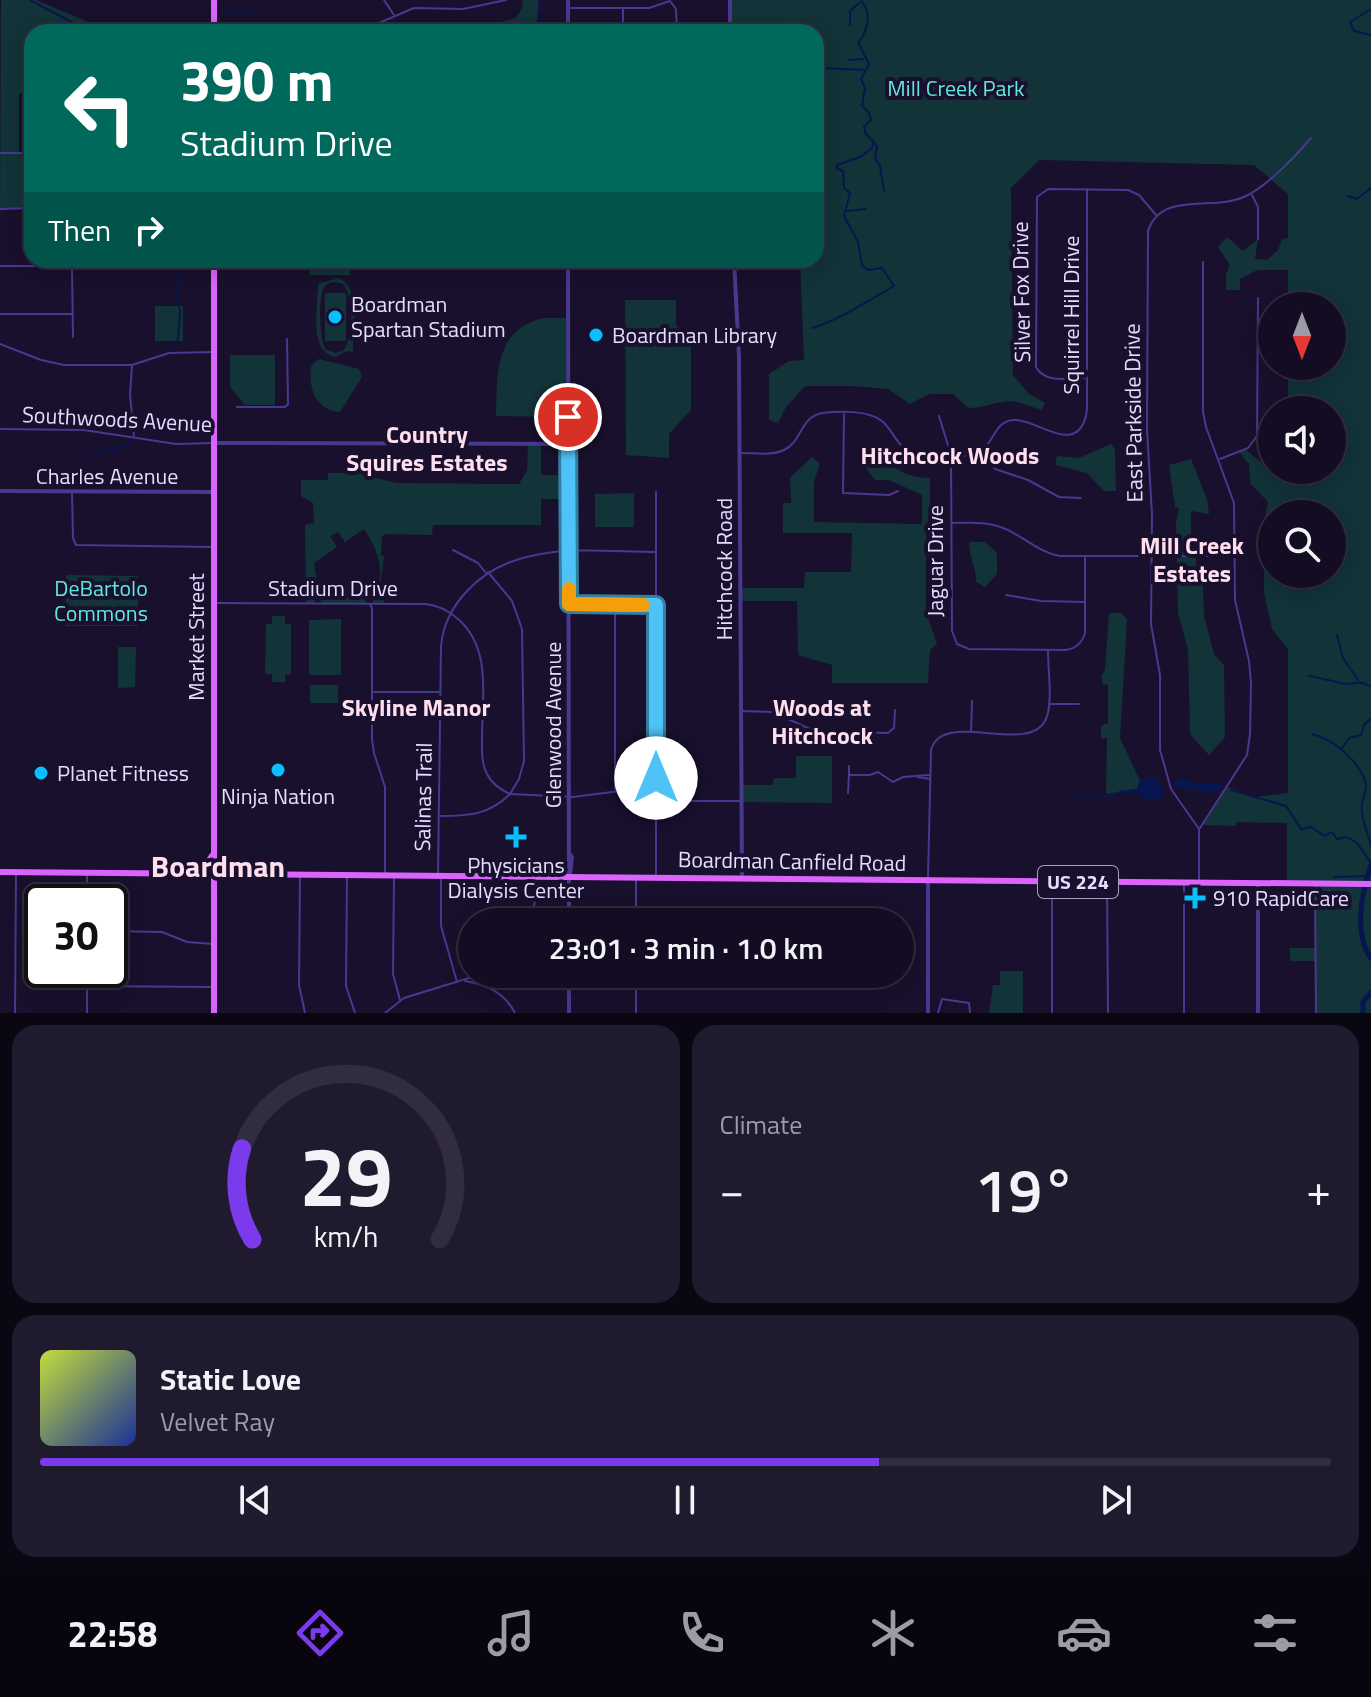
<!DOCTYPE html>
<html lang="en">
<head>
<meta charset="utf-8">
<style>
	body { margin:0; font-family:"Titillium Web",sans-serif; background:#201a2f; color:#f1f3f6; height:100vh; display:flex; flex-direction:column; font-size:30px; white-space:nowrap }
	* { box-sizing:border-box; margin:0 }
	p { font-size:26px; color:#9d9ba5 }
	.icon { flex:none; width:44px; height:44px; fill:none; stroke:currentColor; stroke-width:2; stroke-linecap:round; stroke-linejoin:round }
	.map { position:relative; height:1013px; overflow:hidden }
	.side { display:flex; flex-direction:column; gap:12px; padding:12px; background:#0a0713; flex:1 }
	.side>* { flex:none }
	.banner { position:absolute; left:24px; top:24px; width:800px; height:244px; border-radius:24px; box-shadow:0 4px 20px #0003,0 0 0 2px #322c40; background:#00695c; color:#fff; overflow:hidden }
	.needle { width:52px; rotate:180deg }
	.fabs { position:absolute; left:1258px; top:292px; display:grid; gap:16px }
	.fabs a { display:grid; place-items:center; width:88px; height:88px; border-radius:50%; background:#130c22; box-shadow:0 4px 20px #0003,0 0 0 2px #322c40; font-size:40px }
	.speed { position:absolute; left:24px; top:884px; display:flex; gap:16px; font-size:40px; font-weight:700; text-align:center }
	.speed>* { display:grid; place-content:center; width:104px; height:104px; border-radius:50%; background:#130c22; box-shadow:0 4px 20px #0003,0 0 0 2px #322c40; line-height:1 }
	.speed .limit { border:4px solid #111; border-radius:12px; background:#fff; color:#111 }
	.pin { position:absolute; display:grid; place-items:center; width:68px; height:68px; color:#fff; margin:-34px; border:4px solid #fff; border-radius:50%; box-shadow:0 2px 8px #0007 }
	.me { position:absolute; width:88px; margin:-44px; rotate:0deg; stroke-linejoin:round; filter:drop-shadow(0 0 6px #0008) }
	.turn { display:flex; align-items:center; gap:28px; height:168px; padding:0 24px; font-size:36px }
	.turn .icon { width:104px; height:104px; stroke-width:2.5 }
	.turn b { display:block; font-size:56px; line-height:68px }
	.then { display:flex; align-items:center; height:76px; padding:0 24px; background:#0003; gap:16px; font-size:30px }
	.big { font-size:60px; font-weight:600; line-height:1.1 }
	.side .widget { flex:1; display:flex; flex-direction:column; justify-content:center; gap:12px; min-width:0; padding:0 28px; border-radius:24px; background:#201a2f }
	.side .dial { align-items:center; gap:0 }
	.dial svg { height:208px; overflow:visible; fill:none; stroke:#322c40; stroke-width:7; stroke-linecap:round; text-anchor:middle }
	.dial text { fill:#f1f3f6; stroke:none }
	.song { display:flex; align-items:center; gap:24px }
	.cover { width:96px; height:96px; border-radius:12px; background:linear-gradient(135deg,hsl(70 70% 55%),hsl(230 70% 35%)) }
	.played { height:8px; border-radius:4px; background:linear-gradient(90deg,#7c3aed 65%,#322c40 65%) }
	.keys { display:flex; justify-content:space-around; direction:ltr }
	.heat { display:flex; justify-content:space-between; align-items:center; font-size:44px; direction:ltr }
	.side .tiles { flex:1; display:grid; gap:12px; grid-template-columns:1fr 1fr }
	.widget:last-child { grid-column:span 2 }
	.trip { position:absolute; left:458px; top:908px; width:456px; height:80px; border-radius:40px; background:#130c22; box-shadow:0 4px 20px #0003,0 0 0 2px #322c40; font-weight:600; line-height:80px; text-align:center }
	.menu { display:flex; height:128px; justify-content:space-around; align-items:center; background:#08050e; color:#9d9ba5 }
	.menu .icon { width:56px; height:56px }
	.menu .current { color:#7c3aed }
	.menu b { font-size:36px; color:#f1f3f6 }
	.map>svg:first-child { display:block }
	.green { fill:#123338; fill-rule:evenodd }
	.water { fill:#07164f }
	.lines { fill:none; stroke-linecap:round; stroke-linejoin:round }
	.stream { stroke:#07164f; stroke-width:2 }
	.river { stroke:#07164f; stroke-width:5 }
	.minor { stroke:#49388f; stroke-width:2 }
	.tertiary { stroke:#49388f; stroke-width:4 }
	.primary { stroke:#dd63ff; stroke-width:6 }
	.route-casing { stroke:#337fa1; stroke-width:20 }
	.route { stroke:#4fc3f7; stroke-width:14 }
	.slow { stroke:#f59e0b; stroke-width:14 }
	.poi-dot { fill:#08c0ff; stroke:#19102d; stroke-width:3 }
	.labels { text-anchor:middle; stroke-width:8; stroke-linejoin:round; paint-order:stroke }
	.shield { fill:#19102d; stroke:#a89fc0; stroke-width:2 }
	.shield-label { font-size:20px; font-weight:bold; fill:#e5dcff }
	.park-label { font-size:22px; fill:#5ee9dc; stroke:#19102d }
	.street-label { font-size:22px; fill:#e5dcff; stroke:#19102d }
	.poi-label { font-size:22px; fill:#e5dcff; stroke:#19102d; text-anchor:start }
	.neighbourhood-label { font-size:24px; font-weight:bold; fill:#ffdeee; stroke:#19102d }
	.district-label { font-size:30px; font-weight:bold; fill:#ffdeee; stroke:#19102d }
</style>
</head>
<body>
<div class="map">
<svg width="1371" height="1013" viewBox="0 0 1371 1013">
	<rect width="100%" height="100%" fill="#19102d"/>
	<!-- green -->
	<g class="green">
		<polygon points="1,0 36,0 88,22 88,32 32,32 32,93 19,93 19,152 32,153 32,208 0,209"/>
		<polygon points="522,0 538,0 538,32 467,32 516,18 523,7"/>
		<path d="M730 0H1371V1013H1316L1315 961H1290V948H1315L1314 884 1287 883V823L1236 822V826L1202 825 1228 787 1255 797 1288 793V649L1272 629 1264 592V522L1268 502 1250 483 1249 464 1239 452 1245 449 1273 472 1332 470V410H1288V366H1332V306H1288V270H1257L1240 279V290H1226V274L1230 265 1218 247 1227 237 1243 251 1258 239 1255 259 1267 260 1278 250 1282 239 1288 238V194L1254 165 1039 160 1011 188 1013 375 1029 394 1045 403 1042 410C1029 406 1015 399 1002 402 989 404 982 408 968 408L953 394H929L910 404 888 389 854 386H805L786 407 778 423 769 420V374L789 361 804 360 800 260H816V32H730ZM1272 514H1332V574H1272Z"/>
		<rect x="310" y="260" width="40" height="15"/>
		<path d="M338 278C362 287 353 331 353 352L348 351 335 357C308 351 318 306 318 284ZM333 282 343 284C354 297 354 338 343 351L335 353 325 349C320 340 318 299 323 290 325 284 328 284 333 282Z"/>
		<rect x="325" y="293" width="21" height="48"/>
		<polygon points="625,300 676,300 676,326 691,335 691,410 669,434 669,458 626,455"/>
		<rect x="155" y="306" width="28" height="35"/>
		<path d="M543 318H568V417L496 416C497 375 494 330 543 318Z"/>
		<polygon points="230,355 275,355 275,405 245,405 230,387"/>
		<path d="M319 359 359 369 362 377 340 412C316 411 308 388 311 366Z"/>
		<path d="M528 444H541V475H569V499H541V525H433L432 535 384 534 382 538 381 555 384 556 381 580 384 604H374L371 596C390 577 376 547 364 529L345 542 338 532 330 536 337 547 314 563 318 588 314 604H306L305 527V525L314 523 313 503 301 496V480H328V473H356L396 483 519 484 527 470Z"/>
		<polygon points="1111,444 1115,450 1116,491 1104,491 1087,473 1055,465 1057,456 1079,458"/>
		<path d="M812 457 820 463 814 482V522L922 524V495L889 480H875L863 464 880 457C896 470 909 478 930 478V518L926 524V612L937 644 930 650 928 683H832V665L798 655 797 601H740V588H804L805 572H851L852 533H783V503H791L790 478Z"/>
		<polygon points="1191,459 1207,499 1209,514 1191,511 1191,556 1196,556 1196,571 1203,587 1204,616 1214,654 1224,665 1225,737 1209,755 1190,734 1188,649 1178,613 1176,522 1179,508 1175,507 1169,465"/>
		<polygon points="634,493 634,527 595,527 595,494"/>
		<path d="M969 542H985L997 553V574L985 587 976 582C976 566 969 557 969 542Z"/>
		<polygon points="66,575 138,576 138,626 65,626"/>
		<polygon points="346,585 358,588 366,601 366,604 321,604 320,597 339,586"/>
		<polygon points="1109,613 1122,613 1127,620 1120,738 1140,781 1137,789 1106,794 1107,738 1101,738 1101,726 1108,723 1108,685 1103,684 1101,677 1105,670"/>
		<polygon points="272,616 285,616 285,624 291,624 291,674 285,675 285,682 272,682 272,674 265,674 266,624 272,624"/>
		<polygon points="341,619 341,675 309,675 309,620"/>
		<polygon points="118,647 136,647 135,687 118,688"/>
		<rect x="310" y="685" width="28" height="18"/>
		<polygon points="796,756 832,756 832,803 742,802 742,785 773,785 774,778 796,778"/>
		<polygon points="1000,971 1023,971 1023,1013 989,1013 993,985 1000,985"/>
	</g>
	<!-- water -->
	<g class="water">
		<polygon points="1150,777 1156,778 1162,787 1164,794 1159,799 1147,800 1136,792 1114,796 1119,791 1137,789 1140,781"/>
		<polygon points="1180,778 1197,783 1221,784 1221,788 1214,794 1207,791 1199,793 1193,786 1188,791 1174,786 1173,781"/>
	</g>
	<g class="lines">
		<!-- stream -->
		<g class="stream">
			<polyline points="30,0 79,26 100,32"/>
			<path d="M861 0C863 4 866 7 867 11 870 20 864 38 858 42L869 64 861 79 865 88 862 106 869 113 871 120 864 127 866 134 877 146 875 158 880 166 884 191"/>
			<polyline points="1371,9 1350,22 1354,31 1371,35"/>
			<polyline points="220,13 255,12"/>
			<polyline points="850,25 850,11 859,3"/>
			<polyline points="473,32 484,26 488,32"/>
			<polyline points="516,32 531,32 537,27 540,0"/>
			<polyline points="849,60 863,59"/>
			<polyline points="816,73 823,68 865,70"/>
			<polyline points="1348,196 1357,199 1371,188"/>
			<polyline points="847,211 866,209"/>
			<path d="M813 328C842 318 870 300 894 286L882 268 868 270 862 265 858 242 844 216 850 193 844 188 843 171 836 168 837 165 860 157 871 149 874 142"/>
			<polyline points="173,348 178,339 180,316 180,309 175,296 181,271"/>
			<polyline points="91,457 132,443"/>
			<polyline points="1337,635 1343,658 1358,680"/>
			<path d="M1308 676C1318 677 1341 684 1347 684 1358 683 1360 680 1371 687"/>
			<path d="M1312 734C1332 738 1362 763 1366 785 1367 791 1363 796 1362 803 1360 817 1368 833 1371 846"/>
			<polyline points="1342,748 1349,738 1361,735 1364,725 1371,718"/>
			<polyline points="1231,790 1286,806 1301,829 1311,827 1325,836 1332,832 1337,839 1347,837 1357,843 1371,863"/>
			<polyline points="1074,796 1114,796"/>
			<polyline points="1334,877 1367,876"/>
		</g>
		<!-- river -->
		<g class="river">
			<path d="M1371 865C1362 891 1353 934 1371 958"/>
			<polyline points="1363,1013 1363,1002 1371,992"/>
		</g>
		<!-- minor -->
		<g class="minor">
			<polyline points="384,0 394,15"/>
			<polyline points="570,8 649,8 670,1 676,9 677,32"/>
			<polyline points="623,10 623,32"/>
			<polyline points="329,30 331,32"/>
			<polyline points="358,32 414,8 463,9 506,0"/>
			<polyline points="0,153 32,153"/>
			<polyline points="1252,195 1258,207 1258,239"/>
			<polyline points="0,209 32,208"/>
			<polyline points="0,266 213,266"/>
			<polyline points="72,267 73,337"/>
			<polyline points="0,314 72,314"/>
			<polyline points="0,344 41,360 64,365 132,365 169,353 213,352"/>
			<polyline points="132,366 130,395 134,436"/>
			<path d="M1085 378C1069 378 1045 384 1036 367L1037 197 1048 189 1128 190 1139 195 1156 215"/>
			<polyline points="237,407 285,407 288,404 287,339"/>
			<polyline points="844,414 843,493 889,495 898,491"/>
			<path d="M939 416 951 455 952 631 957 644 969 649 1065 650C1076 649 1082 643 1085 633V556"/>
			<polyline points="0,429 84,430 176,444 213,443"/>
			<path d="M741 453C755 453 771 456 784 450 802 442 800 417 822 413 839 411 868 410 882 421 897 434 897 453 922 454 938 455 962 459 977 453 995 446 993 418 1017 420 1041 422 1080 458 1087 410V189"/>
			<polyline points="981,453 995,469 1028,480 1059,497 1081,498"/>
			<polyline points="1220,459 1248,448 1257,436 1258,298"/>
			<polyline points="656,492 656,877"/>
			<polyline points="72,493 73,538 76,545 212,547"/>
			<path d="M952 523C969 523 987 521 1003 528 1024 536 1037 552 1060 556H1234"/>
			<polyline points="453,550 478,563 486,573"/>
			<polyline points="1006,595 1041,601 1084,602"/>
			<path d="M215 603 425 604C437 605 449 611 458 619 492 648 482 698 482 737 482 750 481 762 487 774 492 784 500 789 510 794L519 779 524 761 522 629 512 601 488 572"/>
			<polyline points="370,604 372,608 372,739 374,753 385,787 385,874"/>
			<polyline points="570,604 656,605"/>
			<polyline points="373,692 439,692"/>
			<polyline points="1049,704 1079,704"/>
			<polyline points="742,711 773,712 814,731 888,733 894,728 895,710"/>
			<polyline points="971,732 972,701"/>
			<polyline points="849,774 849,766"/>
			<polyline points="918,777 930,779"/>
			<polyline points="615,790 615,605"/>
			<polyline points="848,793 849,775 870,775 878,772 893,782 903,777 929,775"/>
			<path d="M441 816C468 816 489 815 510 794L573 797 620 791 663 801H742"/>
			<polyline points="1200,828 1247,755 1250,734 1251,683 1249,661 1235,600 1234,503 1206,427 1203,412 1203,262"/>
			<path d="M1199 829 1171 789 1160 750V675L1151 624 1152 515 1147 429 1148 231C1161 190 1214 212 1246 196 1267 186 1295 157 1311 138"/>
			<polyline points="300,875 299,985 305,1013"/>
			<path d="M438 875 441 646C443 624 452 607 467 591 515 539 592 552 656 552"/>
			<polyline points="347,876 346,986 355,1013"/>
			<polyline points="441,877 441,926 457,982"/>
			<polyline points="394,878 393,974 400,1000"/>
			<path d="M928 878 931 750C942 708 1029 757 1046 719 1053 704 1048 669 1048 651"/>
			<polyline points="636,879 636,922"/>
			<polyline points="1199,880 1199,830"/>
			<polyline points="1052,882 1052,1013"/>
			<polyline points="1107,882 1108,1013"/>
			<polyline points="1184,886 1184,1013"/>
			<polyline points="1315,886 1316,1013"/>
			<polyline points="87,902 87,875"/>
			<polyline points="533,922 536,880"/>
			<polyline points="110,931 162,932 187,942 213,944"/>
			<path d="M465 981C487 985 504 992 515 1013"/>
			<polyline points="87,986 213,987"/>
			<polyline points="15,1013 16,874"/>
			<polyline points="87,1013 87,970"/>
			<polyline points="385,1013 404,998 482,974"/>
			<polyline points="636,1013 636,974"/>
			<polyline points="938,1013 942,999 969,1003 970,1013"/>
		</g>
		<!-- tertiary -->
		<g class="tertiary">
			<polyline points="568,32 568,0"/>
			<polyline points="730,32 730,0"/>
			<polyline points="568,260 569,922"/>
			<polyline points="734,260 739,356 742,877"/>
			<polyline points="214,443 567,444"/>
			<polyline points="0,491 214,492"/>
			<polyline points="569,853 572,857 570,875"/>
			<polyline points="928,880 928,1013"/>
			<polyline points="1258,883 1258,1013"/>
			<polyline points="569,1013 569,974"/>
		</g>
		<!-- primary -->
		<g class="primary">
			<polyline points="214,0 214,32"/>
			<polyline points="214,260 214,1013"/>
			<polyline points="193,871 206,865 212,856"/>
			<polyline points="0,872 1371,884"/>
		</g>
	</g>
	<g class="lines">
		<!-- route casing -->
		<g class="route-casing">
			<polyline id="route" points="568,417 569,604 656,605 656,778"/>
		</g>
		<!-- route -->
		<use href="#route" class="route"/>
		<!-- slow -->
		<polyline class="slow" points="569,589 569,604 643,605"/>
	</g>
	<!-- markers -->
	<g class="poi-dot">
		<circle cx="335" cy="317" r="8"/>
		<circle cx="596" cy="335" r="8"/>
		<circle cx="278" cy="770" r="8"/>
		<circle cx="41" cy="773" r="8"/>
		<path d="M512 825h8v8h8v8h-8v8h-8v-8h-8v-8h8z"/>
		<path d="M1191 886h8v8h8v8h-8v8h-8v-8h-8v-8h8z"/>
	</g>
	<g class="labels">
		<!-- shield labels -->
		<rect class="shield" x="1038" y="866" width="80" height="32" rx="6"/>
		<g class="shield-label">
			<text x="1078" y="889">US 224</text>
		</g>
		<!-- park labels -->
		<g class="park-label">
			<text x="956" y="96">Mill Creek Park</text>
			<text x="101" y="596">DeBartolo<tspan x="101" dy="25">Commons</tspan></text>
		</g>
		<!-- street labels -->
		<g class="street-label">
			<text transform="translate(1021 292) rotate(-91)" y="8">Silver Fox Drive</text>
			<text transform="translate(1071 315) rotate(-90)" y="8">Squirrel Hill Drive</text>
			<text transform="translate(1133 413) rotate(-91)" y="8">East Parkside Drive</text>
			<text transform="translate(117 419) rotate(3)" y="8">Southwoods Avenue</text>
			<text x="107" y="484">Charles Avenue</text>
			<text transform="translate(935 561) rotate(-90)" y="8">Jaguar Drive</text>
			<text transform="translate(724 569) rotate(-90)" y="8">Hitchcock Road</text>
			<text x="333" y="596">Stadium Drive</text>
			<text transform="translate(196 637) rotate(-90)" y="8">Market Street</text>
			<text transform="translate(553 725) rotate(-90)" y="8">Glenwood Avenue</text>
			<text transform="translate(423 797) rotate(-89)" y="8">Salinas Trail</text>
			<text transform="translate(792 861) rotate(1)" y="8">Boardman Canfield Road</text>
		</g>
		<!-- poi labels -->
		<g class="poi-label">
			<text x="351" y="312">Boardman<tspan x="351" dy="25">Spartan Stadium</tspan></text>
			<text x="612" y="343">Boardman Library</text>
			<text x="57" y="781">Planet Fitness</text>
			<text x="278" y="804" text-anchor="middle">Ninja Nation</text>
			<text x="516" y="873" text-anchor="middle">Physicians<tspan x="516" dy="25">Dialysis Center</tspan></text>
			<text x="1213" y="906">910 RapidCare</text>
		</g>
		<!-- neighbourhood labels -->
		<g class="neighbourhood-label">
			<text x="427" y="443">Country<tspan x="427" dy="28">Squires Estates</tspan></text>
			<text x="950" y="464">Hitchcock Woods</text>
			<text x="1192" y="554">Mill Creek<tspan x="1192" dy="28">Estates</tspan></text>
			<text x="416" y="716">Skyline Manor</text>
			<text x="822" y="716">Woods at<tspan x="822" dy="28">Hitchcock</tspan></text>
		</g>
		<!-- district labels -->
		<g class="district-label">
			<text x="218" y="877">Boardman</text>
		</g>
	</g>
</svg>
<div class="fabs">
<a><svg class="needle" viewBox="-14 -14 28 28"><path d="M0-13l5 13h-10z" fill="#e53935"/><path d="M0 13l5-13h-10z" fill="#9d9ba5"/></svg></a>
<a><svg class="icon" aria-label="sound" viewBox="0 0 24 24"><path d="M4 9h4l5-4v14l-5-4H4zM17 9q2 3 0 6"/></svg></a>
<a><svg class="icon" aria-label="search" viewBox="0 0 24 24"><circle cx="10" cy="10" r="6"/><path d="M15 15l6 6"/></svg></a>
</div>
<div class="speed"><div class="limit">30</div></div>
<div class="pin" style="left:568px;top:417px;background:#d93025"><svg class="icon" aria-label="arrive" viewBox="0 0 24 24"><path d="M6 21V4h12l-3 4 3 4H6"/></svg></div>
<svg class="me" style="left:656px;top:778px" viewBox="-20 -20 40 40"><circle r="19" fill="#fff"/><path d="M0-13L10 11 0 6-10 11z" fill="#4fc3f7"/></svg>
<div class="trip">23:01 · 3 min · 1.0 km</div>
<div class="banner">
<div class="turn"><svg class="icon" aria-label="left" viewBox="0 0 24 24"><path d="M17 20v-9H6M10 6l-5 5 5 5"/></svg><div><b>390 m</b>Stadium Drive</div></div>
<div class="then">Then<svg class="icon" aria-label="right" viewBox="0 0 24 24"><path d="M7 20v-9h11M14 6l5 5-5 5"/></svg></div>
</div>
</div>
<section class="side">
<div class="tiles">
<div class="widget dial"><svg viewBox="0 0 100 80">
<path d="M14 69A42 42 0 1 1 86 69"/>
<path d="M14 69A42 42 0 0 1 10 34" stroke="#7c3aed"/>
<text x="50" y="56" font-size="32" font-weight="700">29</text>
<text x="50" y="72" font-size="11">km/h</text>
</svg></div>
<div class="widget"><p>Climate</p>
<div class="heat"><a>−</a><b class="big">19°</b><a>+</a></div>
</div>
<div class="widget">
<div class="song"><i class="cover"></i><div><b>Static Love</b><p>Velvet Ray</p></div></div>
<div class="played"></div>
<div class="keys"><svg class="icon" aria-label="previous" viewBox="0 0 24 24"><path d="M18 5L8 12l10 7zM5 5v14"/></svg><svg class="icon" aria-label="pause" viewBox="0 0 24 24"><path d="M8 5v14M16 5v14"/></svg><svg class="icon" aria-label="next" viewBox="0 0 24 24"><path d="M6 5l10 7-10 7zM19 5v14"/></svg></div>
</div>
</div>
</section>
<nav class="menu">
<b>22:58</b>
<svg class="icon current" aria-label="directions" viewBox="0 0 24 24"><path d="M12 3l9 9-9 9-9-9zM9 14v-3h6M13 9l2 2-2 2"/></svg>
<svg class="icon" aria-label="music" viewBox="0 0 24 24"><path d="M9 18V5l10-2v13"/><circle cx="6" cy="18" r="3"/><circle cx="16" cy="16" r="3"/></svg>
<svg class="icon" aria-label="phone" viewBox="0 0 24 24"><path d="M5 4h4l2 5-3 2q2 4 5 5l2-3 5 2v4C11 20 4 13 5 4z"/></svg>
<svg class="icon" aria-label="climate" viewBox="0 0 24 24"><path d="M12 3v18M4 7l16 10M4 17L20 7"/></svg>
<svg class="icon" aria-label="car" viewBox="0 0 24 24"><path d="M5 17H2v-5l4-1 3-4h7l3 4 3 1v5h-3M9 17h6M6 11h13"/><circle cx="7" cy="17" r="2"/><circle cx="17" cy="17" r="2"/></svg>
<svg class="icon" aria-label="filters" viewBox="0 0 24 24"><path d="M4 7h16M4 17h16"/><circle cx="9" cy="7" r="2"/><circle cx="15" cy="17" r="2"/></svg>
</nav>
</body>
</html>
